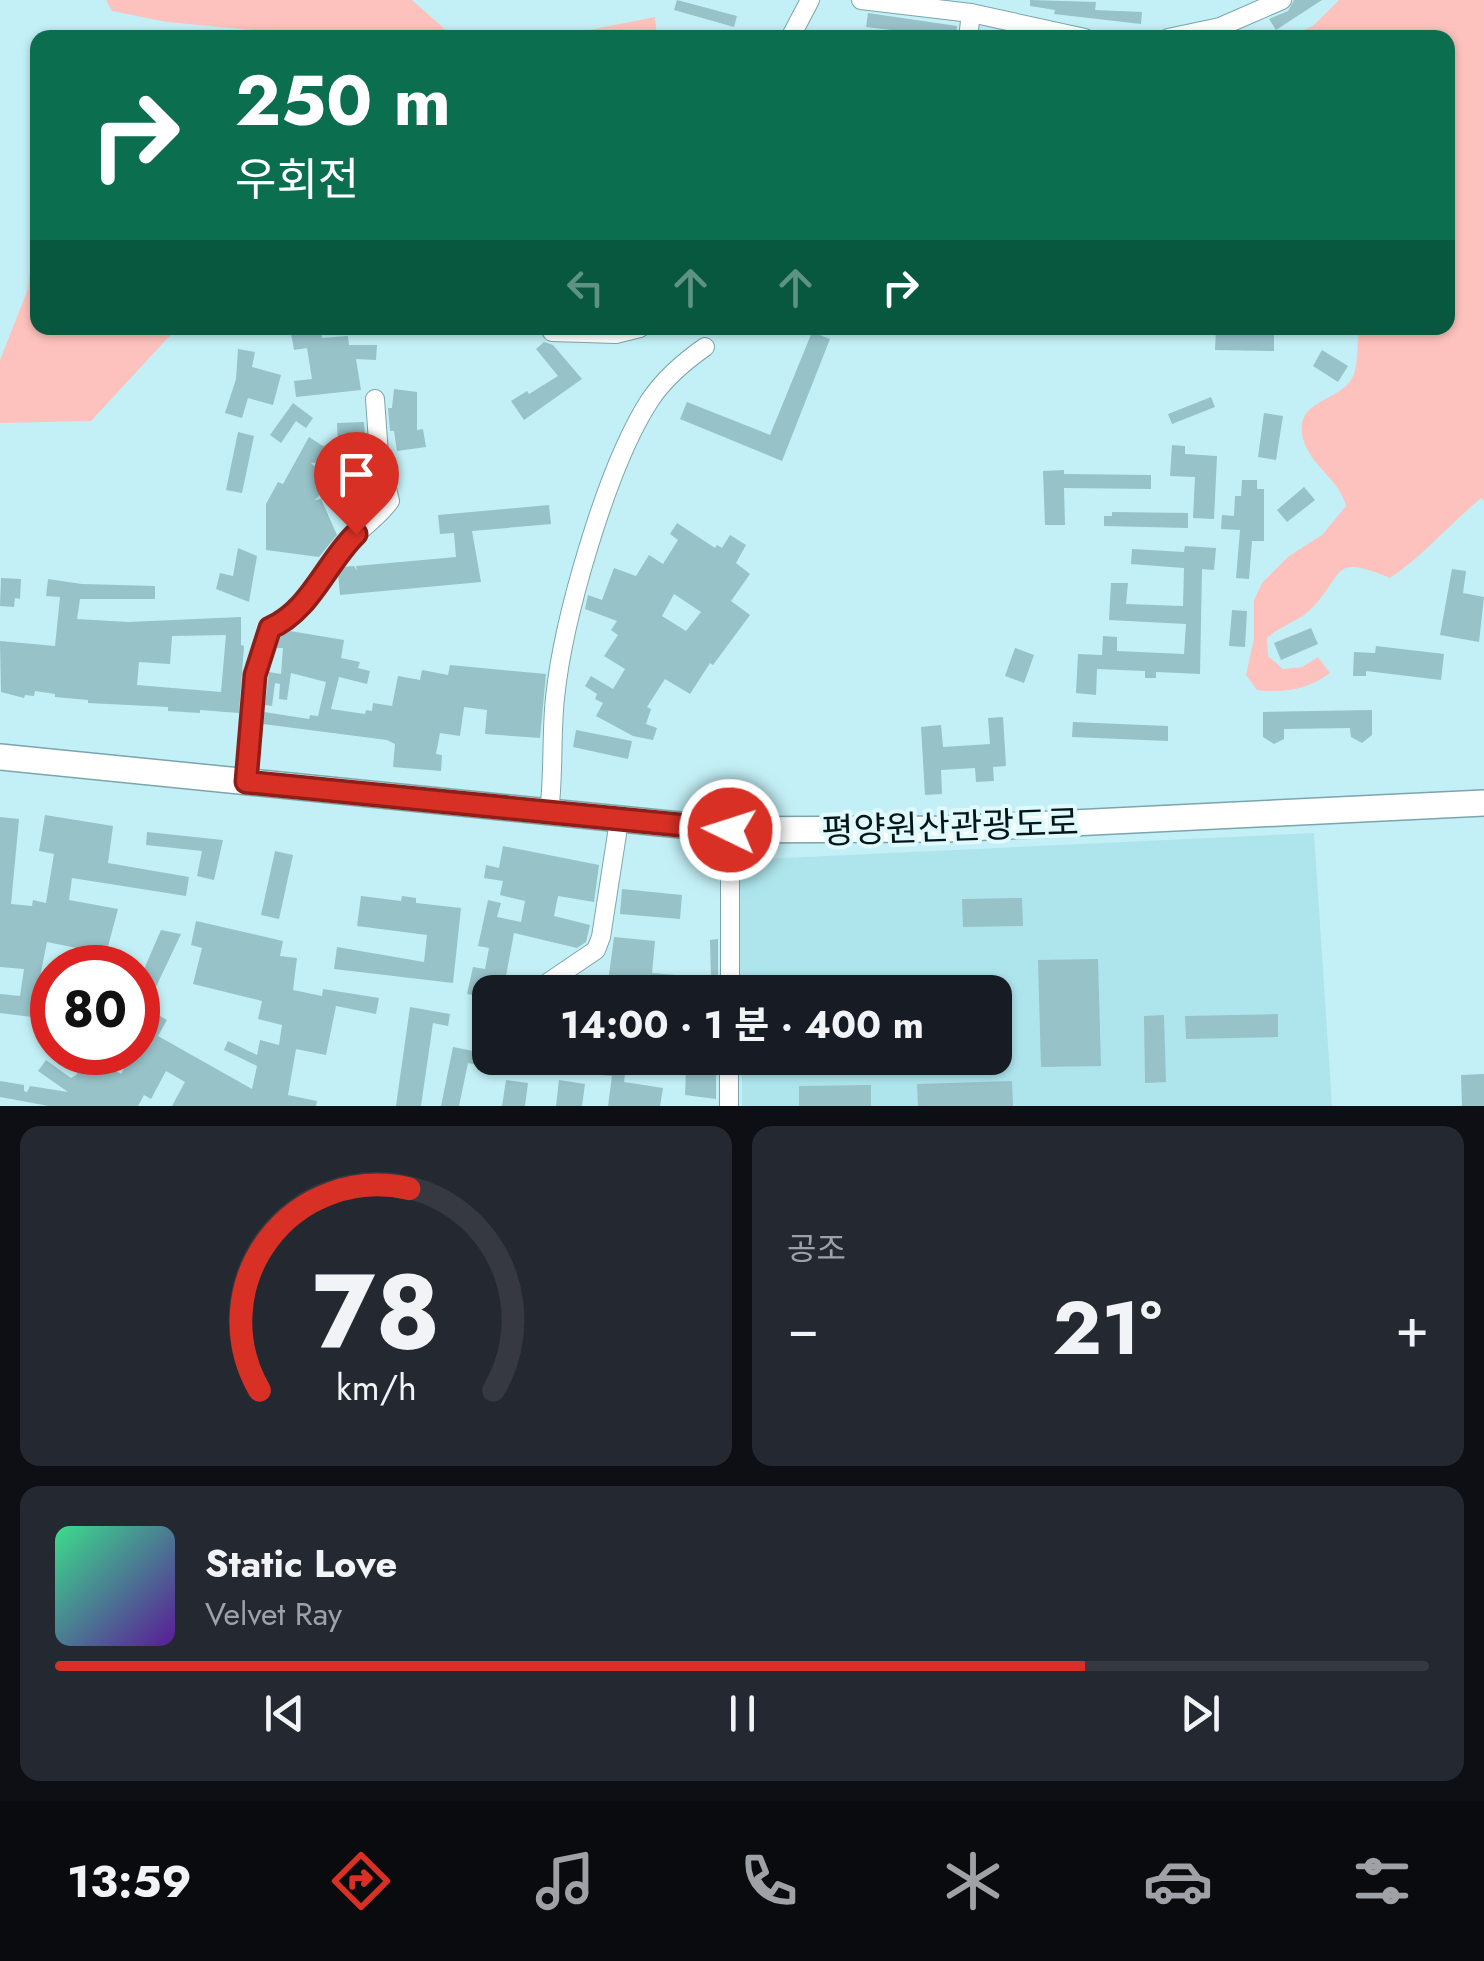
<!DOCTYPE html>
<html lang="ko">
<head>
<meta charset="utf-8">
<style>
	body { margin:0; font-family:Jost,"Noto Sans KR",sans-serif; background:#242831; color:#f1f3f6; height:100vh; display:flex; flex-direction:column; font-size:38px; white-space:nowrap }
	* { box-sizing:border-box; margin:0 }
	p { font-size:32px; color:#9ea1a6 }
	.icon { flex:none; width:55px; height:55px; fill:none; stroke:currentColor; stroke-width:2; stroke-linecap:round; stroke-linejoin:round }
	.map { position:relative; height:1106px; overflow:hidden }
	.sheet { display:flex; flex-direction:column; gap:20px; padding:20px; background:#0d0f14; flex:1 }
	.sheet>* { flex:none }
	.top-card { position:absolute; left:30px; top:30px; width:1425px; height:305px; border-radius:20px; box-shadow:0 2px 8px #0004; background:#0b6e4f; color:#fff; overflow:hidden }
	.speed { position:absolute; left:30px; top:945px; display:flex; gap:20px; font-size:50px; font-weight:700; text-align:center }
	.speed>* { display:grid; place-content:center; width:130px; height:130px; border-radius:50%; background:#171b24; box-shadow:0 2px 8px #0004; line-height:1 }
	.speed .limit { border:15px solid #d22; background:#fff; color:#111 }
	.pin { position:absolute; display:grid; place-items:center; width:85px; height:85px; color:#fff; margin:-102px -42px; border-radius:50% 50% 50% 0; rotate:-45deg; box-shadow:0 0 10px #0007 }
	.pin .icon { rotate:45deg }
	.me { position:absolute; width:110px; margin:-55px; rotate:274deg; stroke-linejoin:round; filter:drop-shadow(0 0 8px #0008) }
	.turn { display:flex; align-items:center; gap:35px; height:210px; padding:0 40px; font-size:45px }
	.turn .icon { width:130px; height:130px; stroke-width:2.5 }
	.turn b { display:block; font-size:70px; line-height:85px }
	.lanes { display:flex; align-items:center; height:95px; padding:0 40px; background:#0003; justify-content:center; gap:50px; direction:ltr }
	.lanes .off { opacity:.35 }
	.big { font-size:75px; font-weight:700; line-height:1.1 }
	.sheet .tile { flex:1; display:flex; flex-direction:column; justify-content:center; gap:15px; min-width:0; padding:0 35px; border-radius:20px; background:#242831 }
	.sheet .dial { align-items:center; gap:0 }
	.dial svg { height:260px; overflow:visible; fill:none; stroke:#363941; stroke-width:7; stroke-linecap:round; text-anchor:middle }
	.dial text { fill:#f1f3f6; stroke:none }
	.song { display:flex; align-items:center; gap:30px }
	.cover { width:120px; height:120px; border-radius:15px; background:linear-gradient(135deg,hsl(150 70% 55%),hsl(270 70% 35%)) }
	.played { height:10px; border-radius:5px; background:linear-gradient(90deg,#d93025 75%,#363941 75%) }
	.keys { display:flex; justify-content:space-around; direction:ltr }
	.heat { display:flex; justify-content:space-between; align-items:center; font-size:55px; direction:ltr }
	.sheet .tiles { flex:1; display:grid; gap:20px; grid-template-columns:1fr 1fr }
	.tile:last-child { grid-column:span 2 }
	.trip { position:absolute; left:472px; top:975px; width:540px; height:100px; border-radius:20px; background:#171b24; box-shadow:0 2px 8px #0004; font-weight:700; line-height:100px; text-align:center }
	.dock { display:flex; height:160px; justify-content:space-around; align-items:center; background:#090b0e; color:#9ea1a6 }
	.dock .icon { width:70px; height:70px }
	.dock .selected { color:#d93025 }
	.dock b { font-size:45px; color:#f1f3f6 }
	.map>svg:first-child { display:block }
	.built { fill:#aee5ed }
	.green { fill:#fdc2bd }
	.building { fill:#96c2c8; fill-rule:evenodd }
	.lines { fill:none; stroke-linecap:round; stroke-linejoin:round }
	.minor-casing { stroke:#7aa5ab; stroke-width:20 }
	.highway-casing { stroke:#7aa5ab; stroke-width:28 }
	.minor { stroke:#fff; stroke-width:18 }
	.highway { stroke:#fff; stroke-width:25 }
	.route-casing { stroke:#8d1f18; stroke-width:25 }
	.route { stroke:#d93025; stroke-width:18 }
	.labels { text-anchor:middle; stroke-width:8; stroke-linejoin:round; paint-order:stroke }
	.street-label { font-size:35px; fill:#051618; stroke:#dff9fd }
</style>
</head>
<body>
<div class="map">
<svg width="1484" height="1106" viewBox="0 0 1484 1106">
	<rect width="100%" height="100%" fill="#c3f0f6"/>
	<!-- built -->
	<polygon class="built" points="1314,833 1332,1106 742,1106 742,1058 995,1058 995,992 740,992 738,860"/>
	<!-- green -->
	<g class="green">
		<polygon points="106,0 412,0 448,32 468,37 287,37 275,32 167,22 112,11"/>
		<path d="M1339 0H1484V501L1481 498C1450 524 1423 556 1390 578 1332 554 1345 572 1314 606 1301 621 1281 625 1267 638L1268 656 1283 669 1302 667 1318 657 1330 673C1307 690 1285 693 1257 690L1246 675 1254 638V600L1262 583 1289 556 1322 535 1346 506C1339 479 1313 468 1304 442 1290 397 1343 404 1354 374 1359 360 1356 342 1360 328H1448V38L1287 37 1313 26Z"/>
		<polygon points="655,17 657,37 554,37"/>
		<polygon points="37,190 38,328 177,328 91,421 0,423 0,360 28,289"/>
	</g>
	<!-- building -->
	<g class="building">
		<polygon points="677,0 737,16 734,27 674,10"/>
		<polygon points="1030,0 1096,2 1095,10 1142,12 1141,24 1054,14 1055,10 1030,6"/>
		<polygon points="1294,0 1322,0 1276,30 1269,19 1288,11"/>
		<polygon points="868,13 957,26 956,38 866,27"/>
		<polygon points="290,328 320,328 322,338 348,336 349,345 377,345 376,360 356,359 361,390 296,397 294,381 312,379 307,348 294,350"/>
		<polygon points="1216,328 1274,328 1274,351 1215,350"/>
		<polygon points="812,332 830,339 782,461 680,419 687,402 770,435"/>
		<polygon points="544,342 553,345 582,379 524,420 511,401 527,391 529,394 558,376 536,349"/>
		<polygon points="238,349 255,352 252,367 281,375 273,405 248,398 242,418 225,413 236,379"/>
		<polygon points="1322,350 1348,366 1338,382 1313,366"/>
		<polygon points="394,389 417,392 417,430 423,429 426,447 397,451 394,431 390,431 388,408 392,408"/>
		<polygon points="1211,397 1215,407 1172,424 1168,414"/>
		<polygon points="293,403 313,418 306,428 296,421 281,443 270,435"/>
		<polygon points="1264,413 1283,416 1276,460 1258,457"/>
		<polygon points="364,422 365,438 351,439 353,459 311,463 329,481 329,485 315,500 321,499 337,535 319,557 266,550 266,504 278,482 283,484 309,437 323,446 338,444 337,423"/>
		<polygon points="238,432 254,436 242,493 226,490"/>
		<polygon points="1172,445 1185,446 1185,454 1217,456 1214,519 1193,518 1195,477 1170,476"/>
		<polygon points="369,466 376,498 366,509 360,509 350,470"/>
		<polygon points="1064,470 1064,474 1151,475 1151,489 1064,488 1065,525 1045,525 1043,471"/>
		<polygon points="1242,480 1257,480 1257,489 1264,489 1264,541 1252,541 1249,579 1236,578 1240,530 1221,529 1222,515 1234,516 1235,496 1241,496"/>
		<polygon points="1304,487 1315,500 1287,522 1277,510"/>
		<polygon points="549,505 551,524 472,531 481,582 340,595 338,573 343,567 354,566 357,571 356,566 456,557 454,533 440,534 438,515"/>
		<polygon points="1112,512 1188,513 1188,528 1104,526 1104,516 1112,516"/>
		<path d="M677 523 715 548 717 545 722 548 730 535 746 545 736 563 750 574 731 601 750 615 713 665 710 663 690 694 665 679 647 707 651 709 646 724 657 728 653 740 633 736 596 716 603 703 595 699 597 694 585 686 591 676 613 689 625 669 604 656 618 635 611 630 617 621 585 609 588 595 602 600 614 568 636 576 649 555 663 564 678 540 670 534ZM674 594 701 612 686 631 662 616Z"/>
		<polygon points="1185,546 1216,548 1214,570 1202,569 1200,674 1156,672 1156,678 1145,678 1145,671 1097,669 1096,695 1076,693 1078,654 1102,655 1103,636 1117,637 1117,651 1184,654 1186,624 1109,620 1111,583 1128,583 1126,604 1183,606 1184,568 1131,564 1132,549 1184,552"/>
		<polygon points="238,548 257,556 249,602 216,589 220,573 233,576"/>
		<polygon points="1452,569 1466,571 1463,593 1484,597 1479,642 1440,635"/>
		<polygon points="1,578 21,579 20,599 15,598 14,607 0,606"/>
		<path d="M48 579 82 584 155 586V599H80L77 619 128 622 241 617V645L244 646 239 713 200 710V713L168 711V707L88 703V700L55 697V694L35 691 34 696 25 695 24 698 1 692 0 641 55 646 60 597 46 596ZM226 635 221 692 137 685 139 662 170 664 172 636Z"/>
		<polygon points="1232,610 1247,611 1245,647 1229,646"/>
		<polygon points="1311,628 1318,644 1281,660 1274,643"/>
		<polygon points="290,631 344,640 341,658 360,662 358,668 370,671 367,684 339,677 331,709 365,714 366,710 372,711 373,703 392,706 398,676 420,680 422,670 448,675 450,665 546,674 540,738 485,734 487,710 464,707 460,736 440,733 436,754 442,755 441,771 393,767 395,744 387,740 263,724 264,712 309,719 310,715 318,716 326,682 291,673 287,700 279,699 280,684 275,683 272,706 265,705 269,672 281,674 283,648 277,648 280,637"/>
		<polygon points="1376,646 1444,654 1441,680 1366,671 1366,676 1353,676 1354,652 1375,653"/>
		<polygon points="1015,648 1034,655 1024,683 1005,676"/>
		<polygon points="1372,710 1372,735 1362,743 1351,737 1350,728 1284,729 1284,739 1274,744 1263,737 1263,712"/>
		<polygon points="1003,717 1006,766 993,767 994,781 976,782 975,768 941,770 942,794 925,795 921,727 941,725 943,747 990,744 988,718"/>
		<polygon points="1073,722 1168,726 1168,741 1072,737"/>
		<polygon points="576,730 632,741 628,759 573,747"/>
		<polygon points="45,815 113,826 108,863 189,877 186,896 72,878 69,900 118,909 106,954 47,942 32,1017 0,1013 0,994 20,996 24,969 0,967 0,817 19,819 11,904 32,906 33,900 46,903 54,854 39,851"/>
		<polygon points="147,832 223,840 214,880 197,876 202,851 146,845"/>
		<polygon points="503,846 599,865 594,902 558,896 554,916 590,925 586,942 577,948 514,933 503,992 490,992 490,998 467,994 473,967 485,969 489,948 478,946 488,900 501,903 497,917 521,922 525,901 500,895 503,881 484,878 486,865 499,868"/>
		<polygon points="275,851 293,855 279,919 261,915"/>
		<polygon points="622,889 682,895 680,919 620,914"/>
		<polygon points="361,896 401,901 402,896 416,898 416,903 461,908 453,983 334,969 337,947 424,962 427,935 357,926"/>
		<polygon points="1022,898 1023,926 963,927 962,899"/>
		<polygon points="196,921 283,941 280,956 297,958 293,990 322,996 323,989 379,998 376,1014 336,1006 326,1055 296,1049 288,1095 317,1101 316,1106 172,1106 185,1082 166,1071 151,1099 144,1095 138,1106 49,1106 0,1097 0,1081 24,1085 24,1091 27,1092 30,1086 68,1092 38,1071 46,1060 71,1078 76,1075 89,1054 121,1074 133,1052 138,1052 138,983 161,930 181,934 146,1008 167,1020 158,1036 252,1089 257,1066 224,1050 228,1041 257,1055 260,1040 279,1045 282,1025 258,1019 262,1001 193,984 202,948 191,945"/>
		<polygon points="614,937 655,941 652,973 711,978 710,940 718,939 718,992 679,992 608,982"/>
		<polygon points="1098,959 1101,1066 1041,1067 1038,960"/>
		<polygon points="410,1007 450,1014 448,1026 433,1023 421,1106 396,1106"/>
		<polygon points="1278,1014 1278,1037 1186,1039 1185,1016"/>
		<polygon points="1164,1015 1166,1082 1145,1083 1144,1016"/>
		<polygon points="453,1047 488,1054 486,1067 468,1063 459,1106 441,1106"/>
		<polygon points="604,1058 627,1058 624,1082 663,1088 660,1106 608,1106 612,1076 602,1075"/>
		<polygon points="686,1069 716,1073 716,1099 685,1095"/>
		<polygon points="1484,1074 1484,1106 1462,1106 1461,1075"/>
		<polygon points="506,1080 528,1083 525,1106 502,1106"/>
		<polygon points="559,1080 585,1084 582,1106 556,1106"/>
		<polygon points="1012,1081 1013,1106 918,1106 917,1084"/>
		<polygon points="871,1085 871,1106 799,1106 799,1086"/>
	</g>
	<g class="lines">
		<!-- minor casing -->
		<g class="minor-casing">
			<g id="minor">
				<polyline points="861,0 971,13 1085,38"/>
				<polyline points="790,38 810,0"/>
				<polyline points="968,38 971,13"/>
				<polyline points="1168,38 1220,27 1282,0"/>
				<polyline points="552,332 616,334 640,328"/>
				<path d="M246 782 255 675 270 628C307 612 318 573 344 546 358 530 377 519 390 501L379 455 375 399"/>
				<path d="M549 813C554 774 551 736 555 698 563 619 607 466 650 400 664 379 685 361 705 347"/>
				<polyline points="730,830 730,992"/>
				<polyline points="534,992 596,950 601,937 619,821"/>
				<polyline points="729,1106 729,1058"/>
			</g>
		</g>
		<!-- highway casing -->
		<g class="highway-casing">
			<polyline id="highway" points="0,757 730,830 947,829 1484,803"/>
		</g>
		<!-- minor -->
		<use href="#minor" class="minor"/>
		<!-- highway -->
		<use href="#highway" class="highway"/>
	</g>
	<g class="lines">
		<!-- route casing -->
		<g class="route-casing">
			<path id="route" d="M356 534C326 563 310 611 270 628L255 675 246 782 730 830"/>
		</g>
		<!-- route -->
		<use href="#route" class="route"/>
	</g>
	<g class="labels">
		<!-- street labels -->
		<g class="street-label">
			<text transform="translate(950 827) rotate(-2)" y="12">평양원산관광도로</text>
		</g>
	</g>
</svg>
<div class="speed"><div class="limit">80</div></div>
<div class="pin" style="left:356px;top:534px;background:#d93025"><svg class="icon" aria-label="arrive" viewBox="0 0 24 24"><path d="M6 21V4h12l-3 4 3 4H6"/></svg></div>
<svg class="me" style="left:730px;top:830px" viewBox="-20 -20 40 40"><circle r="17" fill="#d93025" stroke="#fff" stroke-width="3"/><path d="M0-11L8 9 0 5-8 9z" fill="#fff"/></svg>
<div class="trip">14:00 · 1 분 · 400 m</div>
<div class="top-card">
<div class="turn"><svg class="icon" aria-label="right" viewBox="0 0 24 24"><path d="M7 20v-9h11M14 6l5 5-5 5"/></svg><div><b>250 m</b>우회전</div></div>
<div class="lanes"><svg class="icon off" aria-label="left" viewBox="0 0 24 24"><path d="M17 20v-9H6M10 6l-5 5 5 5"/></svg><svg class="icon off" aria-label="ahead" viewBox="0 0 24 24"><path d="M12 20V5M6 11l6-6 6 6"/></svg><svg class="icon off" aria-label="ahead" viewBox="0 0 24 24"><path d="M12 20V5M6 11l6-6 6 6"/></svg><svg class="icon" aria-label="right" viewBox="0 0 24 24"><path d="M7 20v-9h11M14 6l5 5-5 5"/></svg></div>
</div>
</div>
<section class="sheet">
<div class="tiles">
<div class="tile dial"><svg viewBox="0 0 100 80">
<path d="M14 69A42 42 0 1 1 86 69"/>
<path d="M14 69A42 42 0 0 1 60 7" stroke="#d93025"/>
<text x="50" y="56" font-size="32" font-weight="700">78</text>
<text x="50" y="72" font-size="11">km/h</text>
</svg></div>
<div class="tile"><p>공조</p>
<div class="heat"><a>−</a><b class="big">21°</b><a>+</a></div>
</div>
<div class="tile">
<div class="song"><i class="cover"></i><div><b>Static Love</b><p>Velvet Ray</p></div></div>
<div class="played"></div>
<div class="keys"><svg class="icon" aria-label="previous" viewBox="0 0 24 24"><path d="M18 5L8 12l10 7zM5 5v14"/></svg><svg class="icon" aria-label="pause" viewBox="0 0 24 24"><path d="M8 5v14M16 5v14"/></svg><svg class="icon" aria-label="next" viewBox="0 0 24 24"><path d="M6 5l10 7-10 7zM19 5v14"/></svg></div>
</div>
</div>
</section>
<nav class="dock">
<b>13:59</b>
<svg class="icon selected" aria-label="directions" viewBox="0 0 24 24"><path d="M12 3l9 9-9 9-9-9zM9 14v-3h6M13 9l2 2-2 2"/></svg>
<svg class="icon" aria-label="music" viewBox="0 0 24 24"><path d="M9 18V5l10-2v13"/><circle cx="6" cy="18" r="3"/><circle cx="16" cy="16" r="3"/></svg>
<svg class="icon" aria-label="phone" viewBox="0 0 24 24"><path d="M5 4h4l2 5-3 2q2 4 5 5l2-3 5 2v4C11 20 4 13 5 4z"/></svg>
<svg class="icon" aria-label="climate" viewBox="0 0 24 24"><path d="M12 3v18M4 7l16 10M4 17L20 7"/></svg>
<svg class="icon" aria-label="car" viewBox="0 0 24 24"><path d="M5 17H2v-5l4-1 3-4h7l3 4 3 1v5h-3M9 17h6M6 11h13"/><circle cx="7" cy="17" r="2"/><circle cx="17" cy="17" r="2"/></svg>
<svg class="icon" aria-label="filters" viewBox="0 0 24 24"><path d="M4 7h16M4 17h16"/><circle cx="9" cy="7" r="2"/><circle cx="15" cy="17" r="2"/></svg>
</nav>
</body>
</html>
